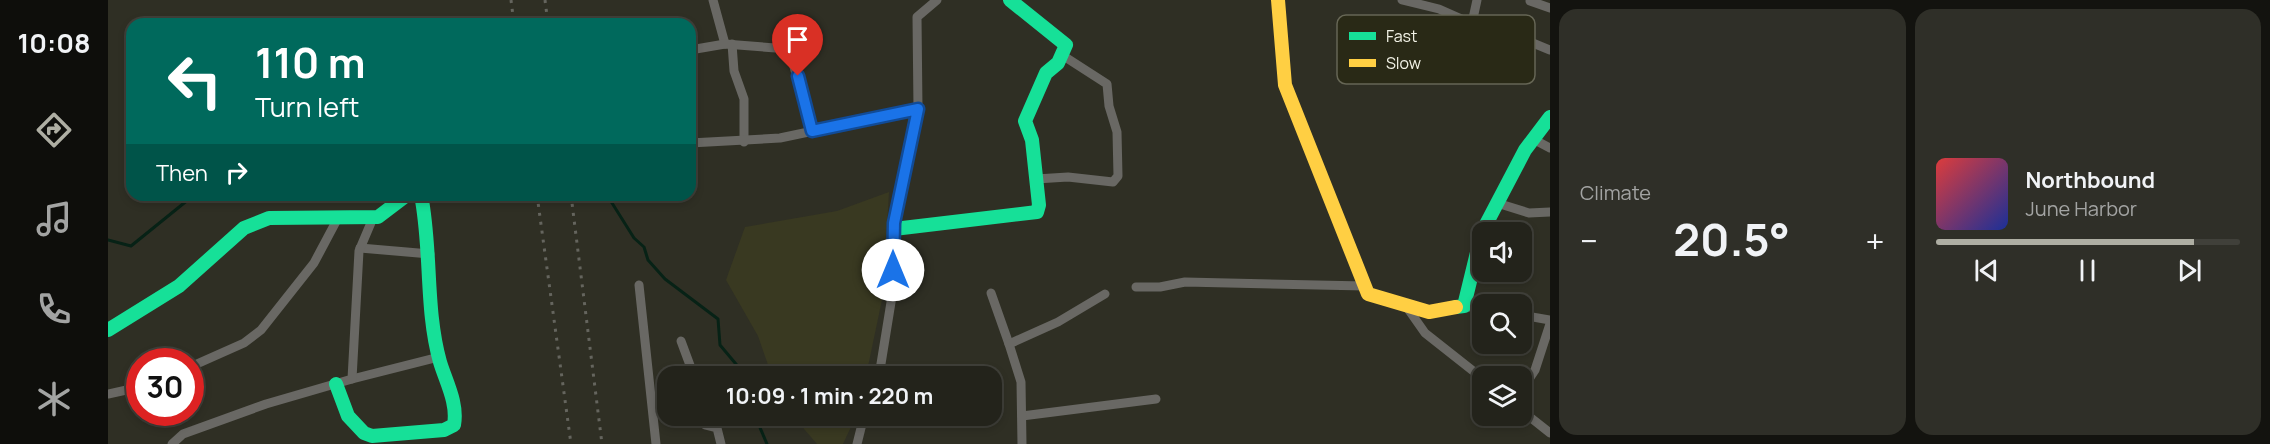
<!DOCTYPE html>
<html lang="en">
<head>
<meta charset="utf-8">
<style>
	body { margin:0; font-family:Manrope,sans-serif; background:#2f2f28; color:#f1f3f6; height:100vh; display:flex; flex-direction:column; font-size:22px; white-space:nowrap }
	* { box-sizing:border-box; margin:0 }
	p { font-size:20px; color:#a3a4a3 }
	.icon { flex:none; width:33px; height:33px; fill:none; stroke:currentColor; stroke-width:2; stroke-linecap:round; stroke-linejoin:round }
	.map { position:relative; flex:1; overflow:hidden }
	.details { display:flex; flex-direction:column; gap:9px; padding:9px; background:#13130f; width:720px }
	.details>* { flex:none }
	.banner { position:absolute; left:18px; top:18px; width:570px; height:183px; border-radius:18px; box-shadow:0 3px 9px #0003,0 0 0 2px #40403a; background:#00695c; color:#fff; overflow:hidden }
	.fabs { position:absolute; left:1364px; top:222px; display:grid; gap:12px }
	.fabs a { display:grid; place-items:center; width:60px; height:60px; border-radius:12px; background:#23231b; box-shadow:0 3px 9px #0003,0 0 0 2px #40403a; font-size:30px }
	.speed { position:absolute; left:18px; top:348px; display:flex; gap:12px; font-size:30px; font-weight:700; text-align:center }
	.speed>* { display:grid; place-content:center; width:78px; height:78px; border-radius:50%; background:#23231b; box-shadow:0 3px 9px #0003,0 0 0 2px #40403a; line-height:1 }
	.speed .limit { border:9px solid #d22; background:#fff; color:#111 }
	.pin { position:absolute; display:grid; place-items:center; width:51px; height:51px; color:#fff; margin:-62px -26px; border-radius:50% 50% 50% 0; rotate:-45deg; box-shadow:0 0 6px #0007 }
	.pin .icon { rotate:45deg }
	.me { position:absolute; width:66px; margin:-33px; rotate:0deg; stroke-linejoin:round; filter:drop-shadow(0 0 4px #0008) }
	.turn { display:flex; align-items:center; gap:21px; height:126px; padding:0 30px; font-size:27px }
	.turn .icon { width:78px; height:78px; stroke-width:2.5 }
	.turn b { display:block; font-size:42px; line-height:51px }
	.then { display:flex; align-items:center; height:57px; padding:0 30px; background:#0003; gap:12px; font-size:22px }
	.big { font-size:45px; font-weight:700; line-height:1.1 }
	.details .widget { flex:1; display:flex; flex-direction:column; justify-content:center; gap:9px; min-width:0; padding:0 21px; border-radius:18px; background:#2f2f28 }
	.song { display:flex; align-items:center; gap:18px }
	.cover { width:72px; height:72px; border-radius:9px; background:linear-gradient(135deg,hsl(0 70% 55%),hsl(230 70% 35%)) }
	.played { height:6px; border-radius:3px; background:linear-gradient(90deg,#aeaea3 85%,#40403a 85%) }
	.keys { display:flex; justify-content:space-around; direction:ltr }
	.heat { display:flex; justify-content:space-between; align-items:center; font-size:33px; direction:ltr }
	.details .tiles { flex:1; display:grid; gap:9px; grid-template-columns:repeat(2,1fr) }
	.trip { position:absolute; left:549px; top:366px; width:345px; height:60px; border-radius:18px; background:#23231b; box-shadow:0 3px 9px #0003,0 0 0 2px #40403a; font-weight:700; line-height:60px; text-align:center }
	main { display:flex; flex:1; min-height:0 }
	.tabs { display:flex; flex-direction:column; width:108px; justify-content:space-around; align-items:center; background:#0e0e0b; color:#a3a4a3 }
	.tabs .icon { width:42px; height:42px }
	.tabs .selected { color:#aeaea3 }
	.tabs b { font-size:27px; color:#f1f3f6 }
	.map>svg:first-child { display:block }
	.built { fill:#393921 }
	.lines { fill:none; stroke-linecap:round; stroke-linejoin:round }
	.stream { stroke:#072216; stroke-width:3 }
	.street { stroke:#696864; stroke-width:9 }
	.fast { stroke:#16e098; stroke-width:14 }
	.slow { stroke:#ffcf43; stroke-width:14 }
	.rail { stroke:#65655e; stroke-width:3; stroke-dasharray:3 6; stroke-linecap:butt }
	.route-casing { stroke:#114b97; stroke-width:15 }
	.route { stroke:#1a73e8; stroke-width:10 }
	.key { fill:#292916; stroke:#665; stroke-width:1.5 }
	.key-label { font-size:16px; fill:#f3f3e7 }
</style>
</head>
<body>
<main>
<nav class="tabs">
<b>10:08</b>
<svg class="icon selected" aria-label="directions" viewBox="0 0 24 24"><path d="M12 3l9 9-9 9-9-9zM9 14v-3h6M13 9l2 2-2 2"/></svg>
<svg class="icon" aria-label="music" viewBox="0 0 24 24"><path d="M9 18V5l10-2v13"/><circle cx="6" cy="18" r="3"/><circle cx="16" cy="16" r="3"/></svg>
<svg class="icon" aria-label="phone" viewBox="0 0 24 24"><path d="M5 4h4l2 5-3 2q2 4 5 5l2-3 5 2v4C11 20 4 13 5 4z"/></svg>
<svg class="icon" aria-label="climate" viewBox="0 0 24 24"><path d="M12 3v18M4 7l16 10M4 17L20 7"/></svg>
</nav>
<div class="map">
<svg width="1442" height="444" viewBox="0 0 1442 444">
	<rect width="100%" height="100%" fill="#2f2f24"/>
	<!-- built -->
	<g class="built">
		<polygon points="781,192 775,295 758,376 664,376 650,336 618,280 637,227 729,211"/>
		<polygon points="685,416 748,416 735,444 709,444"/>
	</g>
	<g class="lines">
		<!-- stream -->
		<g class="stream">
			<polyline points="499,195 526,238 536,247 540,260 557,279 610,319 612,345 638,376"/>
			<polyline points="0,240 23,246 86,195"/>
			<polyline points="647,416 659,444"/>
		</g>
		<!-- street -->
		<g class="street">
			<polyline points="605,0 617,44"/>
			<polyline points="1294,0 1331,9 1392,36 1415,39 1442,50"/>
			<polyline points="1422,1 1442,8"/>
			<polyline points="1364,23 1369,0"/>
			<polyline points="624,44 626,71 636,99 636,142"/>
			<polyline points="582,50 617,44 681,49 704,131"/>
			<polyline points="1425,139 1442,148"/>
			<polyline points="582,143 672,138 810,109"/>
			<polyline points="928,179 960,177 1005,182 1010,176 1009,132 1001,106 999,84 954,55"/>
			<polyline points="1389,203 1421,213 1442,212"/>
			<polyline points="252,248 322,254"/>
			<polyline points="531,285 548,444"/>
			<polyline points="1028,287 1052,287 1077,282 1257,286"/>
			<polyline points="883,293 901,344"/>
			<polyline points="1298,306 1317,333 1374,378"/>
			<polyline points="1356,306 1374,309"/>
			<polyline points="1413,315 1442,320"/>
			<polyline points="573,341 586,376"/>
			<polyline points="82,367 136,343 153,330 206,263 231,216"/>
			<polyline points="771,376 785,290 786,223 810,109 809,17 829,0"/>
			<polyline points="244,379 331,357"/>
			<polyline points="1413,391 1427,370 1442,324"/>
			<polyline points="0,394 32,387"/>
			<polyline points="1413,410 1442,433"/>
			<polyline points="595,416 597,425 609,428 613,444"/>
			<polyline points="914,416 1048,399"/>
			<polyline points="64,444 75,434 158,404 244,379 251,251 265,218"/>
			<polyline points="749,444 756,416"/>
			<polyline points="914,444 913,382 901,344 950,322 997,294"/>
		</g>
		<!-- fast -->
		<g class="fast">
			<polyline points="786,229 929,212 931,205 924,140 917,121 938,73 950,63 958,45 902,0"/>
			<polyline points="1348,307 1356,306 1374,232 1417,150 1442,117"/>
			<polyline points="0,330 71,286 136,228 161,218 270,217 299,195"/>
			<path d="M228 384 240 416 256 433 264 436 336 430 346 425C350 403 338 382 332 362 317 309 324 250 313 195"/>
		</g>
		<!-- slow -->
		<polyline class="slow" points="1170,0 1177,85 1260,294 1321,312 1348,307"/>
		<!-- rail -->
		<g class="rail">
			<polyline points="403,0 406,24"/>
			<polyline points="437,0 440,24"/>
			<polyline points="429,195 463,444"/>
			<polyline points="463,195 494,444"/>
		</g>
	</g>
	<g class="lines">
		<!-- route casing -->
		<g class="route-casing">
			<polyline id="route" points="690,76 704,131 810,109 786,223 785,270"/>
		</g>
		<!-- route -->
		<use href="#route" class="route"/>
	</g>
	<!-- legend -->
	<rect x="1229" y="15" width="198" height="69" rx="9" class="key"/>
	<rect x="1241" y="32" width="27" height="8" fill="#16e098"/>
	<rect x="1241" y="59" width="27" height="8" fill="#ffcf43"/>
	<g class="key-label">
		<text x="1278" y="42">Fast</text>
		<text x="1278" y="69">Slow</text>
	</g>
</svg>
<div class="fabs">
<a><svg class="icon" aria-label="sound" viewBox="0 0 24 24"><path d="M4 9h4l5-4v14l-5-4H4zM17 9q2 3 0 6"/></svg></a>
<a><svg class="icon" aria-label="search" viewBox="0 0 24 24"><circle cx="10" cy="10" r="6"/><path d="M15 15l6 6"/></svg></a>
<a><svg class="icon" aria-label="layers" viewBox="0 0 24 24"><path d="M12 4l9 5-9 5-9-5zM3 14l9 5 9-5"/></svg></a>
</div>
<div class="speed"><div class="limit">30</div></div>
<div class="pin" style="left:690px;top:76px;background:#d93025"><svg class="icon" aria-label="arrive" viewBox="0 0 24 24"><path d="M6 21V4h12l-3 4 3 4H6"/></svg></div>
<svg class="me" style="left:785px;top:270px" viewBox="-20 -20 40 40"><circle r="19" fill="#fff"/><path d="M0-13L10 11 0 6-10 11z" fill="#1a73e8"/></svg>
<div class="trip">10:09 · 1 min · 220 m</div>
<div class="banner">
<div class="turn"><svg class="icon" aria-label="left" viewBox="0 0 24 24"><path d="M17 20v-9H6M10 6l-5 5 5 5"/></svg><div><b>110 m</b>Turn left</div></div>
<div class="then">Then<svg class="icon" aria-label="right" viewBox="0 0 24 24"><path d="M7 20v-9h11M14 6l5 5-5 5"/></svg></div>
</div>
</div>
<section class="details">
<div class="tiles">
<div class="widget"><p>Climate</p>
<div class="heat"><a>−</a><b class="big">20.5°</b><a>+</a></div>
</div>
<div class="widget">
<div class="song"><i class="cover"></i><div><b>Northbound</b><p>June Harbor</p></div></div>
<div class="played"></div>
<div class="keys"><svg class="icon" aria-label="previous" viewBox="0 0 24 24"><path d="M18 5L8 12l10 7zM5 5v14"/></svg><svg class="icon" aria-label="pause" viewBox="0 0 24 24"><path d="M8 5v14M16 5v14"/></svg><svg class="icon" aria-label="next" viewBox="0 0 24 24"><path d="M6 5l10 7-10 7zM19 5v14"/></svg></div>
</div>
</div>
</section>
</main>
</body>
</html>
